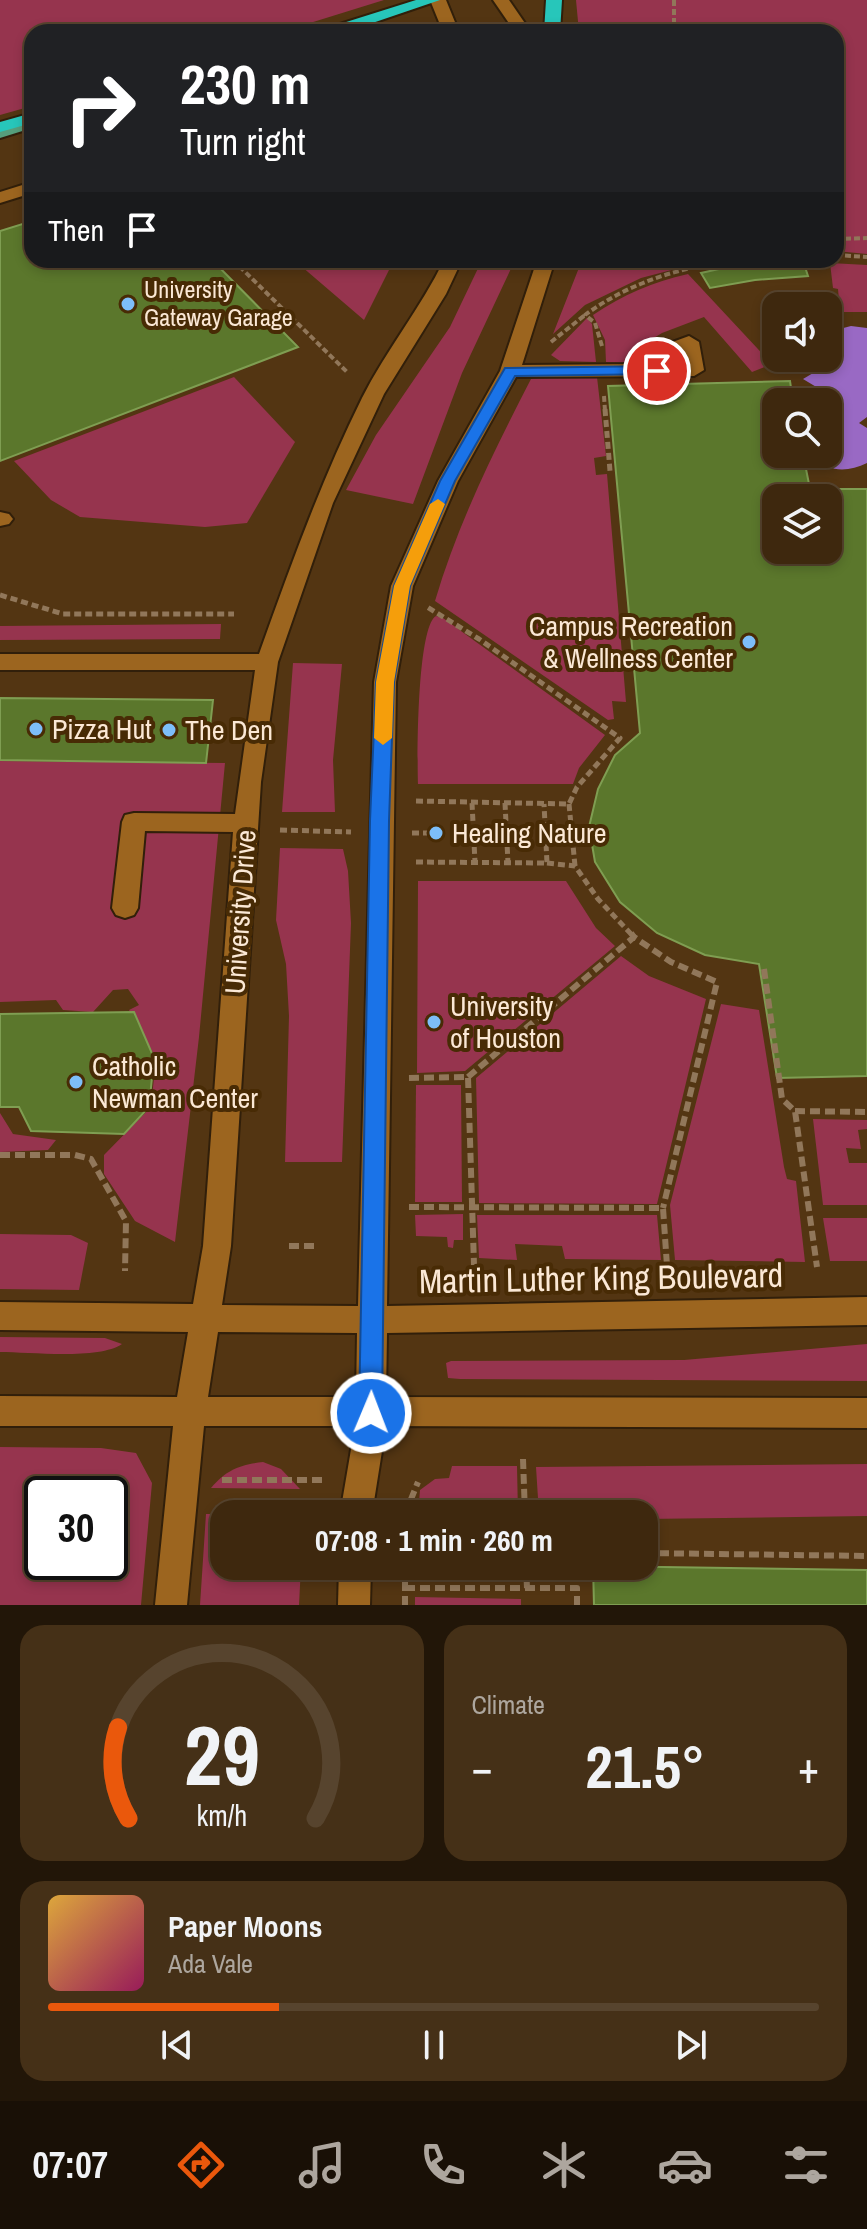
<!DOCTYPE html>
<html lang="en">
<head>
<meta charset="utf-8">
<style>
	body { margin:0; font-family:"Archivo Narrow",sans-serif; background:#453017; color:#f1f3f6; height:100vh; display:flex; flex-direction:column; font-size:30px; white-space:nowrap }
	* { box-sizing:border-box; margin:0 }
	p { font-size:26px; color:#ada69e }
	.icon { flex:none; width:44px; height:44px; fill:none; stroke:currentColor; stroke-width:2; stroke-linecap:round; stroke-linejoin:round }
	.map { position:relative; height:1605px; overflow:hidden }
	.details { display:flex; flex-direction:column; gap:20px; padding:20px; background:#221608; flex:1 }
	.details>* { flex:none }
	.top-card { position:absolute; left:24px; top:24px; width:820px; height:244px; border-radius:24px; box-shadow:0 4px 12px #0003,0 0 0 2px #57442e; background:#202124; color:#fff; overflow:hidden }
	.tools { position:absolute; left:762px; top:292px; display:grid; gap:16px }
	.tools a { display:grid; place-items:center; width:80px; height:80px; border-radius:16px; background:#3e280e; box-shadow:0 4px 12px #0003,0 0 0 2px #57442e; font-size:40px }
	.speed { position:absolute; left:24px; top:1476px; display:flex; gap:16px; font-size:40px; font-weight:700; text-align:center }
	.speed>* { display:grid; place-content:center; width:104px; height:104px; border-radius:50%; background:#3e280e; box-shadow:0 4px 12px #0003,0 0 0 2px #57442e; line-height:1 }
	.speed .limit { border:4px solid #111; border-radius:12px; background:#fff; color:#111 }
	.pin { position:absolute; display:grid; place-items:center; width:68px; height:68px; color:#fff; margin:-34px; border:4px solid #fff; border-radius:50%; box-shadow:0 2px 8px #0007 }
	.me { position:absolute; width:88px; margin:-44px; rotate:1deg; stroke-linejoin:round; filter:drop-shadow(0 0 6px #0008) }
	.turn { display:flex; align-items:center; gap:28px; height:168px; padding:0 24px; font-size:36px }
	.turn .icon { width:104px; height:104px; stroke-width:2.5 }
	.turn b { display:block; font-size:56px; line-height:68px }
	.then { display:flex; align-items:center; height:76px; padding:0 24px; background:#0003; gap:16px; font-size:30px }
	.big { font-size:60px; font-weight:800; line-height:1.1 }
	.details .card { flex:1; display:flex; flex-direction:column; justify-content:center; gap:12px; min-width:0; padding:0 28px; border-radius:24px; background:#453017 }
	.details .dial { align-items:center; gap:0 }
	.dial svg { height:208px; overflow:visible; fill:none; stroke:#57442e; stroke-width:7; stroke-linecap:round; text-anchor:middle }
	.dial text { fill:#f1f3f6; stroke:none }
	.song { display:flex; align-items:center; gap:24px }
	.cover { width:96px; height:96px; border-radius:12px; background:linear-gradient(135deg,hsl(40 70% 55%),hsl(330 70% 35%)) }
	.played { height:8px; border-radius:4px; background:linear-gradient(90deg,#ea580c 30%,#57442e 30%) }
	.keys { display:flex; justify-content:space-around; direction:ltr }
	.heat { display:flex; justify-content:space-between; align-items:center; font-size:44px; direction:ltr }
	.details .tiles { flex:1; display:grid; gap:20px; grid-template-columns:1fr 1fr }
	.card:last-child { grid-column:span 2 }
	.trip { position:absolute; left:210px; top:1500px; width:448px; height:80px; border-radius:24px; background:#3e280e; box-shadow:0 4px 12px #0003,0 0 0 2px #57442e; font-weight:800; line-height:80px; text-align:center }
	.tab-bar { display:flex; height:128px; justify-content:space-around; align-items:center; background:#191006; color:#ada69e }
	.tab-bar .icon { width:56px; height:56px }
	.tab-bar .selected { color:#ea580c }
	.tab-bar b { font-size:36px; color:#f1f3f6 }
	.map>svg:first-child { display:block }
	.green { fill:#96344e; fill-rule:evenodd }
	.water { fill:#9969c4 }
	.building { fill:#5b772c; stroke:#7f9e52; stroke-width:2; fill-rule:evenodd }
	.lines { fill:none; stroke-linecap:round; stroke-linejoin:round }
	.minor-casing { stroke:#311f0a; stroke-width:4 }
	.major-casing { stroke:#311f0a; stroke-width:4 }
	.highway-casing { stroke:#311f0a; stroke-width:4 }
	.path-far2 { stroke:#91775a; stroke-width:4; stroke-dasharray:6 3; stroke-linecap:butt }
	.path-far1 { stroke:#91775a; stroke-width:5; stroke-dasharray:7 4; stroke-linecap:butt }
	.path { stroke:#91775a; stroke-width:6; stroke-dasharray:10 5; stroke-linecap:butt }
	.minor { fill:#9c651f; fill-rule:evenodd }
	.major { fill:#569f7c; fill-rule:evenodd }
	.highway { fill:#27c6ba; fill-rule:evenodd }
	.route { fill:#1a73e8; stroke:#114b97; stroke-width:2 }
	.slow { fill:#f59e0b }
	.poi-dot { fill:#7dbef9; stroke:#482b05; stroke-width:3 }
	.labels { text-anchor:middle; stroke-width:8; stroke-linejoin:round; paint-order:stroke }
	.far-poi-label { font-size:24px; fill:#fbe8d5; stroke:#482b05; text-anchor:start }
	.poi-label { font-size:28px; fill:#fbe8d5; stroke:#482b05; text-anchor:start }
	.street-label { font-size:28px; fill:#fbe8d5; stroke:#482b05 }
	.near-street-label { font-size:34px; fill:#fbe8d5; stroke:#482b05 }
</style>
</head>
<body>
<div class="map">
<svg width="867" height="1605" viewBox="0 0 867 1605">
	<rect width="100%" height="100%" fill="#533512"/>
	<!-- green -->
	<g class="green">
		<polygon points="0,0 384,0 281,32 32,32 32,106 0,115"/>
		<polygon points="576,0 867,0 867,254 836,251 836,32 579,32"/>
		<polygon points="294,260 394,260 364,320"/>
		<polygon points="482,260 515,260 462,373 413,504 346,490 376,435 450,327"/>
		<polygon points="582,260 710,260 641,278 585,305 553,334"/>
		<polygon points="830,263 867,265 867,312 840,312 838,289 833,288"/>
		<path d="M688 274 772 364 752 372 704 317 662 333 629 353 630 363 606 362 605 340 593 315C623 295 652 282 688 274Z"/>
		<polygon points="587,318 592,324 596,362 560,361 551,355"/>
		<polygon points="234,377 295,442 247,523 205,527 80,517 51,500 14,461"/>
		<path d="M541 377H597L606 456 594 458 596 475 607 474 626 702 612 701 614 719 608 720 435 601C458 523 494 451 531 379Z"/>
		<path d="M436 616 443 618 605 735 579 768 573 784H418C417 758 417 627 436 616Z"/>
		<polygon points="221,624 220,639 0,640 0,626"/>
		<polygon points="293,663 342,664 333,760 335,812 282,812"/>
		<polygon points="0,761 225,763 199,1037 175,1242 135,1221 104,1174 104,1155 151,1107 156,1058 129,1010 139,1005 128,989 113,990 93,1012 63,1010 56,1000 0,1002"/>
		<polygon points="280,848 343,849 348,871 351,923 342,1162 285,1162 289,1016 286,964 276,920"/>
		<polygon points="418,881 566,881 596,928 615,946 465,1071 417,1073"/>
		<polygon points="621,956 649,976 706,999 657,1204 479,1203 476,1078"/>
		<polygon points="721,1004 759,1010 784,1167 787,1179 796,1181 805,1262 675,1260 670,1205"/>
		<polygon points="416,1085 461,1085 462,1202 415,1202"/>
		<polygon points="0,1113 13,1134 56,1140 48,1150 0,1152"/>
		<polygon points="813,1119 867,1120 867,1129 858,1130 861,1149 846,1148 849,1163 867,1163 867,1205 823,1205"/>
		<polygon points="463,1214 463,1240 454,1240 453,1248 448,1247 447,1237 416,1236 415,1215"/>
		<polygon points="477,1215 657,1215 661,1260 565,1259 562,1246 515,1244 517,1260 479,1258"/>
		<polygon points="823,1218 867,1218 867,1261 830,1261"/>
		<polygon points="0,1234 71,1235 88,1243 79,1290 0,1289"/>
		<path d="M0 1337 105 1338 122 1344C99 1360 30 1352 0 1352Z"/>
		<polygon points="867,1344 867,1381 460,1379 448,1378 446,1363 451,1361 684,1360"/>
		<path d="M0 1447 101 1448 136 1453 152 1483 141 1605H0ZM42 1494H110V1562H42Z"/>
		<path d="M263 1462 281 1469 300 1489 211 1488C226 1470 239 1465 263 1462Z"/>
		<polygon points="867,1464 867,1516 644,1519 644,1514 539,1514 536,1467"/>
		<polygon points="452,1466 517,1466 518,1514 418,1514 420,1490 435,1479 449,1478"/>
		<polygon points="206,1514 224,1514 224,1566 301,1566 299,1605 200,1605"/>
		<polygon points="418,1566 499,1566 484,1582 419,1579"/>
		<polygon points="415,1597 521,1599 521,1605 415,1605"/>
	</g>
	<!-- water -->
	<path class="water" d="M851 326 867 328V417L859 423 867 428V463C848 472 827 474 817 454H828V402H815L828 394 803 379 835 360 828 355V332Z"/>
	<!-- building -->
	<g class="building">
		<polygon points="32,221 32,260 212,260 298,347 0,461 0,231"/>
		<polygon points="768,260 803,261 808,276 755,280 710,288 701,273 719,269 718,265"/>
		<path d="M790 381 793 402H776V454H803L810 489H867V1076L777 1078 759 964 705 955 657 933 620 902 595 862 589 827 598 789 615 755 640 733 608 386ZM776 498H828V550H776Z"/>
		<polygon points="0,698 213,700 206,763 0,760"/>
		<polygon points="134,1012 154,1058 149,1107 124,1134 31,1131 19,1107 0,1107 0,1014"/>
		<polygon points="593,1566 867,1570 867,1605 594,1605"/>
	</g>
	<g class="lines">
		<!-- minor casing -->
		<g class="minor-casing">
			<g id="minor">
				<polygon points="430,0 446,0 459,32 443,32"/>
				<polygon points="493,0 509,0 531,32 515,32"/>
				<polygon points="32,182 32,193 0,203 0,192"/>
				<path d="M444 260H462L446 294 384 394 333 503 278 662 261 782 231 1246 222 1305 358 1306 374 682 391 586 438 481 500 371 537 260H555L522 365 646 364 648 351 689 336 699 342 704 370 694 376 516 377 458 481 413 586 396 682 387 1306 867 1297V1325L387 1333 386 1397 867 1398V1428L386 1426 372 1514H340L355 1426H204L187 1605H155L173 1426H0V1396L177 1397 188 1332 0 1330V1302L193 1304 203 1246 233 832 145 831 138 908 134 915 125 918 116 915 112 908 122 822 125 815 134 813 235 814 255 670H0V654H259C290 567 321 481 362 398 386 350 421 308 444 260ZM681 352 683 364H666L665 358ZM218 1332 357 1333 356 1397H208Z"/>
				<polygon points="0,512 9,514 13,519 9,524 0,526"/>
				<polygon points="339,1566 371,1566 370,1605 338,1605"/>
			</g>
		</g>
		<!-- major casing -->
		<g class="major-casing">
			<polygon id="major" points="32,118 32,128 0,138 0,128"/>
		</g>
		<!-- highway casing -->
		<g class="highway-casing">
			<g id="highway">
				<polygon points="416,0 440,0 346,32 322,32 324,29"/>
				<polygon points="546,0 562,0 560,32 544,32"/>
				<polygon points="32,113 32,123 0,132 0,122"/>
			</g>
		</g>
		<!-- path-far2 -->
		<g class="path-far2">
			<polyline points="674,0 674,32"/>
			<polyline points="836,239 867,238"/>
			<polyline points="836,255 867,257"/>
			<polyline points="233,260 347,372"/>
			<polyline points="551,342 585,315"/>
			<path d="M602 346 595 323 585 315C630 282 681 267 737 260"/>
			<polyline points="604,396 605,411"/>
		</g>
		<!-- path-far1 -->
		<g class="path-far1">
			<polyline points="605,409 610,471"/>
			<polyline points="0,595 63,614 234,614"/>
			<polyline points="416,801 569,804 577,787 620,738 479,639 427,607"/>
			<polyline points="472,803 475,862"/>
			<polyline points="505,803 508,863"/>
			<polyline points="569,804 575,866"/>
			<polyline points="280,830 351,832"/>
			<polyline points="412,833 436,833"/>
			<polyline points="416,862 547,863 544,804"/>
			<polyline points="547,863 575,866 598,899 632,935"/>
		</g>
		<!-- path -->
		<g class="path">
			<polyline points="631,933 634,937"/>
			<polyline points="764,969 782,1099 795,1111 817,1267"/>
			<polyline points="468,1077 634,937 671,962 717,982 663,1208"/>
			<polyline points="409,1078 468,1077 474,1265"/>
			<polyline points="795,1111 867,1112"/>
			<polyline points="0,1155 75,1155 91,1159 126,1221 125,1271"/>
			<polyline points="409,1207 663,1208 667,1266"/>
			<polyline points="289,1246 315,1246"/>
			<polyline points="523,1459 525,1514"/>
			<polyline points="222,1480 325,1480"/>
			<polyline points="405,1514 418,1482"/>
			<polyline points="644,1553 867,1556"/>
			<polyline points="405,1566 405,1605"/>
			<polyline points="526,1566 527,1588"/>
			<polyline points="405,1588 577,1588 577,1605"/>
		</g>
		<!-- minor -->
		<use href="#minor" class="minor"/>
		<!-- major -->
		<use href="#major" class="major"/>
		<!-- highway -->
		<use href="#highway" class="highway"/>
	</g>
	<!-- route -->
	<polygon class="route" points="657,366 662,367 662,374 515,376 455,481 410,586 394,682 389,821 382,1413 379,1420 371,1424 363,1420 359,1413 370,821 376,682 394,586 440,481 505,368"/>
	<!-- slow -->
	<polygon class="slow" points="438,499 445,504 410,586 394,682 392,738 383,745 374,738 376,682 394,586 430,504"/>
	<!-- markers -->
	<g class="poi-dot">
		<circle cx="128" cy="304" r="8"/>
		<circle cx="749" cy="642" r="8"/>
		<circle cx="36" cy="729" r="8"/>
		<circle cx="169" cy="730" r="8"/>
		<circle cx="436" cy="833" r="8"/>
		<circle cx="434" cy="1022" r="8"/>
		<circle cx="76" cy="1082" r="8"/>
	</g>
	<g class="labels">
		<!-- far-poi labels -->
		<g class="far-poi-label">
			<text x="144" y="298">University<tspan x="144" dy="28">Gateway Garage</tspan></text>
		</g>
		<!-- poi labels -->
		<g class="poi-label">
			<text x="733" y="636" text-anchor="end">Campus Recreation<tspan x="733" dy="32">&amp; Wellness Center</tspan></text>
			<text x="52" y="739">Pizza Hut</text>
			<text x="185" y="740">The Den</text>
			<text x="452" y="843">Healing Nature</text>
			<text x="450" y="1016">University<tspan x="450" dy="32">of Houston</tspan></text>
			<text x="92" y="1076">Catholic<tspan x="92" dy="32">Newman Center</tspan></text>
		</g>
		<!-- street labels -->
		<g class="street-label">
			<text transform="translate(240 912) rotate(-86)" y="10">University Drive</text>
		</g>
		<!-- near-street labels -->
		<g class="near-street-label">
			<text transform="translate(601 1278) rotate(-1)" y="12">Martin Luther King Boulevard</text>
		</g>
	</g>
</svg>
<div class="tools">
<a><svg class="icon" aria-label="sound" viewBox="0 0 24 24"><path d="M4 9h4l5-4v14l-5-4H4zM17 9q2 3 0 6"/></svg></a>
<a><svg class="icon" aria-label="search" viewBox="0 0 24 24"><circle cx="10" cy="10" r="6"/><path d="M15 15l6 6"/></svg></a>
<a><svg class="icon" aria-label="layers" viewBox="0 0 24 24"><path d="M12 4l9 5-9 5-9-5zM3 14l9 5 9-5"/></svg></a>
</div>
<div class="speed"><div class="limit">30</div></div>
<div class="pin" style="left:657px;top:371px;background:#d93025"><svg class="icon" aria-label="arrive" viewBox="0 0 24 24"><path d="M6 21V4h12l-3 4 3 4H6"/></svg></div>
<svg class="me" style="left:371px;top:1413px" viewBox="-20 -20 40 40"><circle r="17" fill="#1a73e8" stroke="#fff" stroke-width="3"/><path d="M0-11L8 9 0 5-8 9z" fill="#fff"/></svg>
<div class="trip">07:08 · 1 min · 260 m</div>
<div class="top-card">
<div class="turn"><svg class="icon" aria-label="right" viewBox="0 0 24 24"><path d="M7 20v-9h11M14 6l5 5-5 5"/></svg><div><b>230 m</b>Turn right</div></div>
<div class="then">Then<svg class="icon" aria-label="arrive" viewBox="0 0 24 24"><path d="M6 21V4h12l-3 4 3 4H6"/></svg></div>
</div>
</div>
<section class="details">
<div class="tiles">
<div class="card dial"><svg viewBox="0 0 100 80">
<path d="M14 69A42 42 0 1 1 86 69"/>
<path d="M14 69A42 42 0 0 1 10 34" stroke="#ea580c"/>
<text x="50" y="56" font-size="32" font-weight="700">29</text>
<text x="50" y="72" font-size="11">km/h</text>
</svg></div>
<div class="card"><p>Climate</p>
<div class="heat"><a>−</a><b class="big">21.5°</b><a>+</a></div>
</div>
<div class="card">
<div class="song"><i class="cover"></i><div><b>Paper Moons</b><p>Ada Vale</p></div></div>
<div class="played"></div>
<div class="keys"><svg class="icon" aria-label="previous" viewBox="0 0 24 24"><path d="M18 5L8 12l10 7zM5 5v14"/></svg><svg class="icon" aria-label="pause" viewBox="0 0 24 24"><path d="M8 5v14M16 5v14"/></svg><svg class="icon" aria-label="next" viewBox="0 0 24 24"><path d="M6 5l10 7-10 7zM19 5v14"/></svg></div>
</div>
</div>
</section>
<nav class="tab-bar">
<b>07:07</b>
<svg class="icon selected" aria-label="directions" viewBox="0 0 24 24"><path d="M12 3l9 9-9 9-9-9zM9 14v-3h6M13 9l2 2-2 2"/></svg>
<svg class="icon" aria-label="music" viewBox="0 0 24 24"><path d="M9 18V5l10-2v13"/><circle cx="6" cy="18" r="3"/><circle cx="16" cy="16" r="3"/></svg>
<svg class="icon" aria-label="phone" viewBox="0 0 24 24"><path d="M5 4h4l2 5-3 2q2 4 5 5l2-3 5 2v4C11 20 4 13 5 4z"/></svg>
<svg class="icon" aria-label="climate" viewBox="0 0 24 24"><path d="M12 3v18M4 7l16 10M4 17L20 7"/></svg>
<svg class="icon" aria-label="car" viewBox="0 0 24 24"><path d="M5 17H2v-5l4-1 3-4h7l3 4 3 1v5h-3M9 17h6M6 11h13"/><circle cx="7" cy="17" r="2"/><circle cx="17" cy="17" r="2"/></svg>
<svg class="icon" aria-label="filters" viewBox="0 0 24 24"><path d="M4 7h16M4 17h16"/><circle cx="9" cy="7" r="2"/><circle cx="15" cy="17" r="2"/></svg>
</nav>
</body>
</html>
